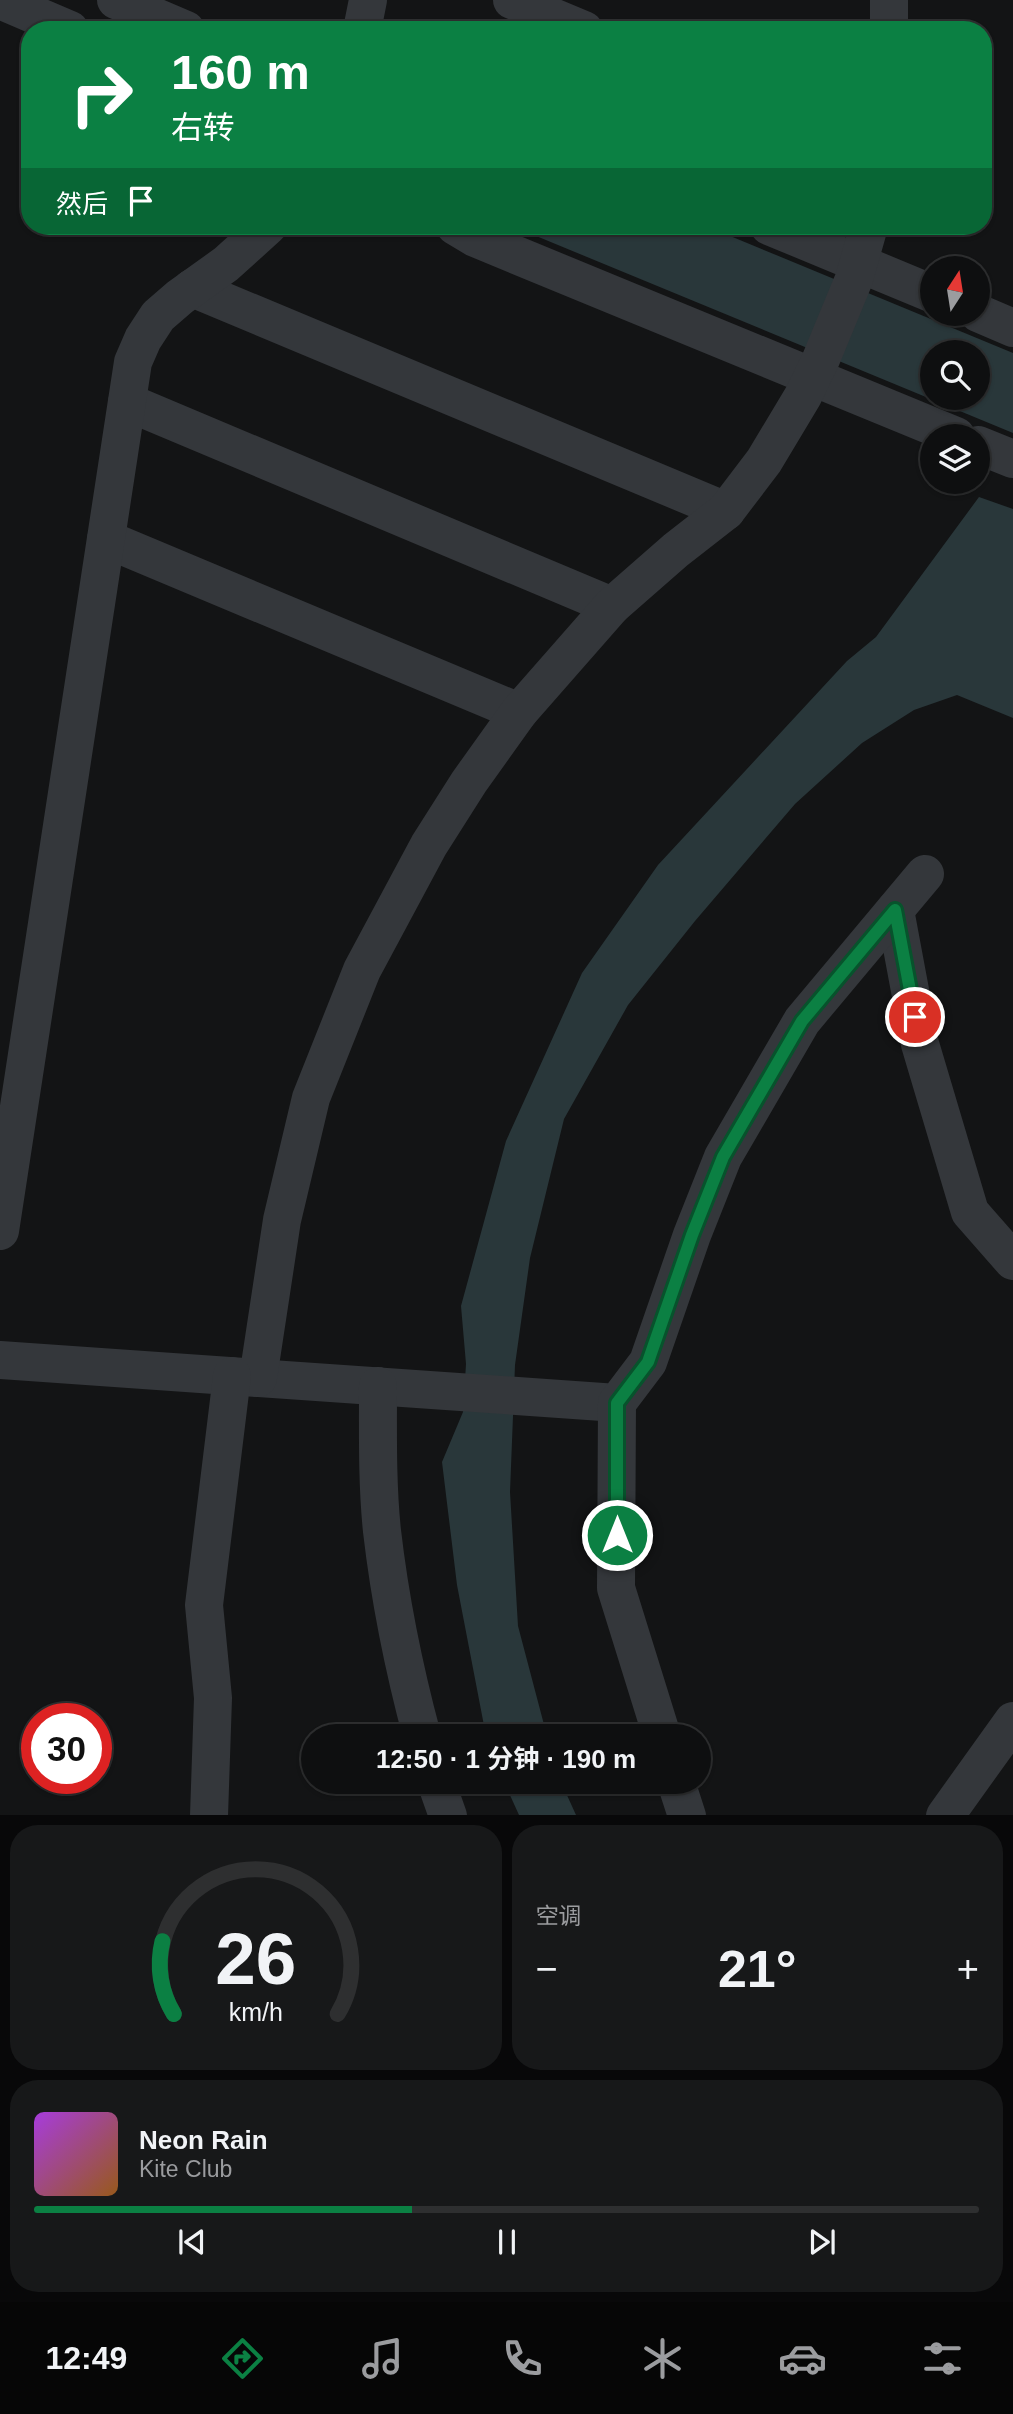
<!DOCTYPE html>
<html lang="zh">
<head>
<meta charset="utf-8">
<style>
	body { margin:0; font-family:Arial,"Noto Sans SC",sans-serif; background:#171819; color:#f1f3f6; height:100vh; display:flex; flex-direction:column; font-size:26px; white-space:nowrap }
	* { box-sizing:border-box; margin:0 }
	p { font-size:23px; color:#9b9c9f }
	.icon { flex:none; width:38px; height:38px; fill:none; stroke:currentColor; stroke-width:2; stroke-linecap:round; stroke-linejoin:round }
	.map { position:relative; height:1815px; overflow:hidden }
	.details { display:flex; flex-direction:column; gap:10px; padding:10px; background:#080809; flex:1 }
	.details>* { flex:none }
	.banner { position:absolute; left:21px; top:21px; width:971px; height:214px; border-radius:28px; box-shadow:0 2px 5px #0004,0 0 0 2px #2e2f30; background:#0b8043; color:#fff; overflow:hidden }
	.needle { width:46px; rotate:12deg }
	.controls { position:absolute; left:920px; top:256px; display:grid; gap:14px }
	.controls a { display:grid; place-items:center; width:70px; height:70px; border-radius:50%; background:#0e0f10; box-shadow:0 2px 5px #0004,0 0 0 2px #2e2f30; font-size:35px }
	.speed { position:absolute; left:21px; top:1703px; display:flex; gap:14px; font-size:35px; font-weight:700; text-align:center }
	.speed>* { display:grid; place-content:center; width:91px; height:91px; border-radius:50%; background:#0e0f10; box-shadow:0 2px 5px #0004,0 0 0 2px #2e2f30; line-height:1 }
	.speed .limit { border:10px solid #d22; background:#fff; color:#111 }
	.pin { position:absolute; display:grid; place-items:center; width:60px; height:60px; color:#fff; margin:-30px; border:4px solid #fff; border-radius:50%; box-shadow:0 2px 7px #0007 }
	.me { position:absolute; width:77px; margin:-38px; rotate:0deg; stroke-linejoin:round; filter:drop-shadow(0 0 5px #0008) }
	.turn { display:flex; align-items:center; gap:24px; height:147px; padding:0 35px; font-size:32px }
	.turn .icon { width:91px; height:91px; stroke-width:2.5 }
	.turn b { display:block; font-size:49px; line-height:60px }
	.then { display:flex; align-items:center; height:66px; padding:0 35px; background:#0003; gap:14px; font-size:26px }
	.big { font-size:52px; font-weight:700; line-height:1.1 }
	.details .card { flex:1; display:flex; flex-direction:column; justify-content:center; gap:10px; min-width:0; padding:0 24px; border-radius:28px; background:#171819 }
	.details .dial { align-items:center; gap:0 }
	.dial svg { height:182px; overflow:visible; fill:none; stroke:#2e2f30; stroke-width:7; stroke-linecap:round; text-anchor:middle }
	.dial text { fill:#f1f3f6; stroke:none }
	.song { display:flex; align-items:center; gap:21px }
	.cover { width:84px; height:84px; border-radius:10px; background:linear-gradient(135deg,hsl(280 70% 55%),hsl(30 70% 35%)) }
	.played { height:7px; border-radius:4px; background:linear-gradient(90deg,#0b8043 40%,#2e2f30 40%) }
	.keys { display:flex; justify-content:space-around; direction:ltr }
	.heat { display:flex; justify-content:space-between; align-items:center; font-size:38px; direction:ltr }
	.details .tiles { flex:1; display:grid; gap:10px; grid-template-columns:1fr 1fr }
	.card:last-child { grid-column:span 2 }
	.trip { position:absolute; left:301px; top:1724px; width:410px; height:70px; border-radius:35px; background:#0e0f10; box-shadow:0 2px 5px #0004,0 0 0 2px #2e2f30; font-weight:700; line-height:70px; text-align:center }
	.tabs { display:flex; height:112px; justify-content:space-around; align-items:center; background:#060606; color:#9b9c9f }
	.tabs .icon { width:49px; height:49px }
	.tabs .current { color:#0b8043 }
	.tabs b { font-size:32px; color:#f1f3f6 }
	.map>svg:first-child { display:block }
	.water { fill:#29373a; fill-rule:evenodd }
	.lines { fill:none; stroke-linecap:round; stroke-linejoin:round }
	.minor { stroke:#34373b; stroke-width:38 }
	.route-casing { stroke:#07532c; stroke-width:18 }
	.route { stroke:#0b8043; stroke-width:12 }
</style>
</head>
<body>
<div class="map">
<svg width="1013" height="1816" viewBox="0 0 1013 1816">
	<rect width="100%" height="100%" fill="#131415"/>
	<!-- water -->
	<g class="water">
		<path d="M512 226H706L1013 353V433ZM933 352H978V397H933Z"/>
		<polygon points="979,497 1013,509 1013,718 957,695 914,710 862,743 795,804 695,921 628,1005 564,1119 530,1258 515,1365 510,1492 518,1626 547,1736 486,1736 457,1585 442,1462 463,1412 466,1364 461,1306 506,1141 582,973 658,865 847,661 876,637"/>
		<polygon points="504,1782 561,1782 576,1815 519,1815"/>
	</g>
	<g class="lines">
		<!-- minor -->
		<g class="minor">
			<polyline points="0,0 70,30"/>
			<polyline points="116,0 186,30"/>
			<polyline points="512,0 584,30"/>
			<polyline points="889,0 889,30"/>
			<polyline points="362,30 368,0"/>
			<polyline points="455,226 475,238 956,436"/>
			<polyline points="769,226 933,294"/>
			<polyline points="192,288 726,511"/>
			<polyline points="978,313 1013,328"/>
			<polyline points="127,402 612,606"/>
			<polyline points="978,445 1013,459"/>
			<polyline points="106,539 519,712"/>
			<polyline points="895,910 920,1044 970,1212 1013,1261"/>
			<polyline points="0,1231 133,362 143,339 158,316 180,297 226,264 268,226"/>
			<polyline points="0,1360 617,1403"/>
			<polyline points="258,1378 282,1220 311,1098 362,970 429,845 469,782 519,712 612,606 676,550 726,511 764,461 803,396 821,359 854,279 869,226"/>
			<path d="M378 1386C378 1434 377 1483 382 1531 390 1600 404 1669 422 1736"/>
			<polyline points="662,1736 616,1588 617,1403 648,1362 692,1235 723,1157 802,1021 925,874"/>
			<polyline points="436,1782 448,1816"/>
			<polyline points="676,1782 687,1816"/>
			<polyline points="209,1816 213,1698 204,1605 232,1376"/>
			<polyline points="945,1816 1013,1721"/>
		</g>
	</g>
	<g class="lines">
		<!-- route casing -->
		<g class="route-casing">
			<polyline id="route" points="617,1535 617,1403 648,1362 692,1235 723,1157 802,1021 895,910 915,1017"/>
		</g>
		<!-- route -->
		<use href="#route" class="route"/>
	</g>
</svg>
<div class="controls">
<a><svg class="needle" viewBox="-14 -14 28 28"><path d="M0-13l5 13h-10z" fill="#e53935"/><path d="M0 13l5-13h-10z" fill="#9b9c9f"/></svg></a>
<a><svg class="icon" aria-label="search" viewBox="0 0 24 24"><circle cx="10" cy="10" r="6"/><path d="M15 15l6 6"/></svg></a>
<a><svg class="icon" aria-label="layers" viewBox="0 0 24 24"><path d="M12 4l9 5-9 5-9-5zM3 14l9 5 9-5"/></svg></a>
</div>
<div class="speed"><div class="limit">30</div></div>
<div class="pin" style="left:915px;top:1017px;background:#d93025"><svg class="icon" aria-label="arrive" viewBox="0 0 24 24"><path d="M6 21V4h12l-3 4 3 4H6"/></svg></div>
<svg class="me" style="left:617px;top:1535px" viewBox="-20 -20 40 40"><circle r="17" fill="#0b8043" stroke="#fff" stroke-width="3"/><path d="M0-11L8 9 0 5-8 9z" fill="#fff"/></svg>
<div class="trip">12:50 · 1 分钟 · 190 m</div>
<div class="banner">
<div class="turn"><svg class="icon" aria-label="right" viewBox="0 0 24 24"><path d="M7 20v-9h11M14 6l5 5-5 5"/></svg><div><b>160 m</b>右转</div></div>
<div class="then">然后<svg class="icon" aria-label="arrive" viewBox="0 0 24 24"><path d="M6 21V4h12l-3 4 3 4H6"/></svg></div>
</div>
</div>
<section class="details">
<div class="tiles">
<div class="card dial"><svg viewBox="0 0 100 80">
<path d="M14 69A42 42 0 1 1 86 69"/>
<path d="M14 69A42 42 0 0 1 9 37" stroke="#0b8043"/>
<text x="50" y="56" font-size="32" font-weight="700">26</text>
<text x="50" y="72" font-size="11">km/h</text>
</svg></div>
<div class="card"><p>空调</p>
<div class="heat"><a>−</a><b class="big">21°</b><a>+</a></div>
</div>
<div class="card">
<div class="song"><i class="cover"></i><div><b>Neon Rain</b><p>Kite Club</p></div></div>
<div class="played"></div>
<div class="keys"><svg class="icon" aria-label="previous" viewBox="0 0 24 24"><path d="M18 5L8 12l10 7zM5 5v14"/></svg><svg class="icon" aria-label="pause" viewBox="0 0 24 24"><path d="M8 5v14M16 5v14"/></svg><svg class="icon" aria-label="next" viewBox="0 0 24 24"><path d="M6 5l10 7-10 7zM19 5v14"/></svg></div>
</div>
</div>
</section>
<nav class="tabs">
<b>12:49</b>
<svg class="icon current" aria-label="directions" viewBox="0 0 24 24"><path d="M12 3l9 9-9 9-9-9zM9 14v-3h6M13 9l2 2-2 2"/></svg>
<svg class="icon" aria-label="music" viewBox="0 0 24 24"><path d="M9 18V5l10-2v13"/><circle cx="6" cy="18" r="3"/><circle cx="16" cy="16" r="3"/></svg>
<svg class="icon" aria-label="phone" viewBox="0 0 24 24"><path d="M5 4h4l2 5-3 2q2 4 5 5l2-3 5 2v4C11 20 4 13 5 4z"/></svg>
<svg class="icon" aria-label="climate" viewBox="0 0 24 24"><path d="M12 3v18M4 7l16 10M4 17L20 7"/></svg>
<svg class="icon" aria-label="car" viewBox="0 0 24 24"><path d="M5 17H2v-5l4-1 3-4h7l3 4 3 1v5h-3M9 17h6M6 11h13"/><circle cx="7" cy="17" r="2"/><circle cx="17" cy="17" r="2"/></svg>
<svg class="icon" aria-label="filters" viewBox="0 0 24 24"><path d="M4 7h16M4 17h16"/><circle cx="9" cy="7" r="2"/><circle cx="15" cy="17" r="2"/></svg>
</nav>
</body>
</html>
